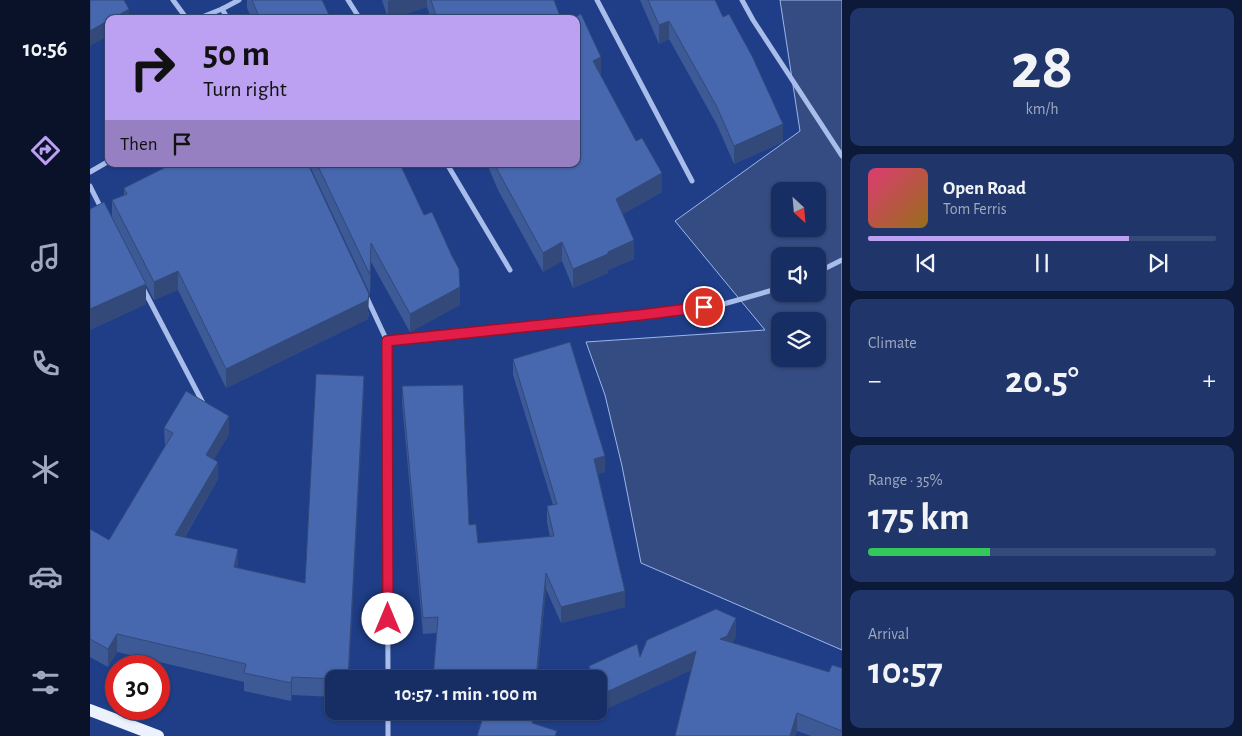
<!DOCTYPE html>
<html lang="en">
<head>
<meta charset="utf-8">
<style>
	body { margin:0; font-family:"Alegreya Sans",sans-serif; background:#20366b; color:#f1f3f6; height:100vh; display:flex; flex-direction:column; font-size:19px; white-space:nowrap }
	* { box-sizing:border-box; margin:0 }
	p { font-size:16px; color:#9ea8bf }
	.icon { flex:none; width:28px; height:28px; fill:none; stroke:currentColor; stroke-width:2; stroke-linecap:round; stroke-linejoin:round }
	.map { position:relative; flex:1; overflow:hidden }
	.drawer { display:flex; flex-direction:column; gap:8px; padding:8px; background:#0d1938; width:400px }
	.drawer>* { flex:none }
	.banner { position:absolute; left:15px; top:15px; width:475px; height:152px; border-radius:10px; box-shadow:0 1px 4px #0004,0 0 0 1px #364a79; background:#bca0f2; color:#111; overflow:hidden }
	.needle { width:32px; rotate:154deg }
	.controls { position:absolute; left:681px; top:182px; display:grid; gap:10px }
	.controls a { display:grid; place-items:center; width:55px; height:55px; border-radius:10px; background:#172e65; box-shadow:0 1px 4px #0004,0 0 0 1px #364a79; font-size:25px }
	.speed { position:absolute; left:15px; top:655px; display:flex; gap:10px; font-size:25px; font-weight:700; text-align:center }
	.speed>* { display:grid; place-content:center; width:65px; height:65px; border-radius:50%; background:#172e65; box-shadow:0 1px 4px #0004,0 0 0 1px #364a79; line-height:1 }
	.speed .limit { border:8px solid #d22; background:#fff; color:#111 }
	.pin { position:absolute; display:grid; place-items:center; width:42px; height:42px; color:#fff; margin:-21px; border:2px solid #fff; border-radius:50%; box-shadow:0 1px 5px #0007 }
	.me { position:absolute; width:55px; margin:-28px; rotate:0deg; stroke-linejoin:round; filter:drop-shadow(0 0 4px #0008) }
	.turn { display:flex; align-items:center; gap:18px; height:105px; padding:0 15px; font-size:22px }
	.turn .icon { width:65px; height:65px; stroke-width:2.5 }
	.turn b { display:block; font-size:35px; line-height:42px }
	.then { display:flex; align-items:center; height:48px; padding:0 15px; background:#0003; gap:10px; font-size:19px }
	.big { font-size:38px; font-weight:700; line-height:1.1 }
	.drawer .tile { flex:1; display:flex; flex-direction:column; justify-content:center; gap:8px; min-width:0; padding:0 18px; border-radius:10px; background:#20366b }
	.drawer .dial { align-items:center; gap:0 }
	.dial b { font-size:65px; line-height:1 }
	.song { display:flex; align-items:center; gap:15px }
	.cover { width:60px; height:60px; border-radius:8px; background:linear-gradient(135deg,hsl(340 70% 55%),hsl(40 70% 35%)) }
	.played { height:5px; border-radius:2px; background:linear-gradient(90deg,#bca0f2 75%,#364a79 75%) }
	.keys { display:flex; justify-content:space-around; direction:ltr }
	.heat { display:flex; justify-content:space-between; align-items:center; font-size:28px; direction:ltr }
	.charge { height:8px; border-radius:4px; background:linear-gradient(90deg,#34c759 35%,#364a79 0) }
	.trip { position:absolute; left:235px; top:670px; width:282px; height:50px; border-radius:10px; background:#172e65; box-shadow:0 1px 4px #0004,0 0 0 1px #364a79; font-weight:700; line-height:50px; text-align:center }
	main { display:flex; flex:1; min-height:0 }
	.tab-bar { display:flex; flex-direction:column; width:90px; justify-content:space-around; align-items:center; background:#091228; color:#9ea8bf }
	.tab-bar .icon { width:35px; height:35px }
	.tab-bar .on { color:#bca0f2 }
	.tab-bar b { font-size:22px; color:#f1f3f6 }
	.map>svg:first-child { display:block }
	.water { fill:#354c82; stroke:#9bb6ec; fill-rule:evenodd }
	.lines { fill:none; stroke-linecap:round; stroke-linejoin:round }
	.minor { stroke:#a8bdea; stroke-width:5 }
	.primary { stroke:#ecf1fe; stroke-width:12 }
	.wall { fill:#3d5996 }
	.shaded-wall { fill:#32497a }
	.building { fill:#4768af; stroke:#32497a }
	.route-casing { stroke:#92132f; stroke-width:12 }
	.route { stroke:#e11d48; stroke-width:9 }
</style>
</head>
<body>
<main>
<nav class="tab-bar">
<b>10:56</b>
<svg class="icon on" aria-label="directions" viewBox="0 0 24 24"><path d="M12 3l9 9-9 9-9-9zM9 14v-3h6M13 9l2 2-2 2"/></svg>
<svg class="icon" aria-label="music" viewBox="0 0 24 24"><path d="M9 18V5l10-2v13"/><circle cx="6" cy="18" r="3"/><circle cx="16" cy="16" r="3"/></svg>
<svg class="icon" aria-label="phone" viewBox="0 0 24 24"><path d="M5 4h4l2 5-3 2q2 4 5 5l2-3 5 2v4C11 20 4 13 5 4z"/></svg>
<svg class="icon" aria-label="climate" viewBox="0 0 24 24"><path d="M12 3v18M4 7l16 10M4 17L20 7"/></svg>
<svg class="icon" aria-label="car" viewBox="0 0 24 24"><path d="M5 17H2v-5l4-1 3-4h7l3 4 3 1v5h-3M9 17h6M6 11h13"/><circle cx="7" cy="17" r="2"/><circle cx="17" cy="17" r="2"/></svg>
<svg class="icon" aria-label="filters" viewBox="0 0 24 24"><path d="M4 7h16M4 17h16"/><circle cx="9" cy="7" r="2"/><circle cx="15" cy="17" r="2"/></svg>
</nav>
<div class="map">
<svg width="752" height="736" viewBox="0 0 752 736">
	<rect width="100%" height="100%" fill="#1f3e87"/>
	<!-- water -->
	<path class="water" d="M690 0H752V650L551 563 532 466 515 395 496 342 675 330 585 221 710 131ZM690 191H728V229H690ZM690 256H728V294H690ZM690 321H728V359H690Z"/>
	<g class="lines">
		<!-- minor -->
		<g class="minor">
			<polyline points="83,0 97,19"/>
			<polyline points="258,0 270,19"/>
			<polyline points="507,0 602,181"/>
			<polyline points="652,0 663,20 752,156"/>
			<polyline points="132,9 138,19"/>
			<polyline points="107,19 132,9 149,0"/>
			<polyline points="357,164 420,270"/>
			<polyline points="0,172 19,161"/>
			<polyline points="0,186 12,210"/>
			<polyline points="728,272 752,260"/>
			<polyline points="53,288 114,405"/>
			<polyline points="277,298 297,341"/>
			<polyline points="298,679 297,341 550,315 630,305 690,288"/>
			<polyline points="298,711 298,736"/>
		</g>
		<!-- primary -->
		<polyline class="primary" points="0,710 68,736"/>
	</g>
	<!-- wall -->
	<g class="wall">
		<polygon points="157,0 232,0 241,19 162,19 157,8"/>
		<polygon points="292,0 464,0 471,19 341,19 337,7 301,19 298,19"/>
		<polygon points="550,0 625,0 693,142 644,164 627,125 579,39 569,44"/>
		<polygon points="486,19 511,76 511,77 572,192 533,214 544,259 518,270 518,273 483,288 472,261 453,272 408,190 397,164 486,164"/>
		<polygon points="219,164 310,164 370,305 320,332 281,262 280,294"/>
		<polygon points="34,188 279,312 278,319 136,388 88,290 64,300 56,285 56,304 0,330 0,209 22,218 22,200 34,195"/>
		<polygon points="423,359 515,472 508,474 535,607 471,623 456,589 447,679 343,679 347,633 333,634 312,402 312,386 388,543 460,537 457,522 457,506 463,505 423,375"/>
		<polygon points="274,394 244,679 244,697 202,695 201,701 154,691 154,682 27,652 18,667 0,657 0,529 19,540 75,446 74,428 139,434 124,459 128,479 95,537 148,568 215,583"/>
		<polygon points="646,636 642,643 739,672 752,668 752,736 721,736 707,731 705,736 585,736 601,670 512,711 509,704 509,679 499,679 499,666 550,657"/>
		<polygon points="359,711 444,711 443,724 467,736 394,714"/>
	</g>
	<!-- shaded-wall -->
	<g class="shaded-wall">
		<polygon points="300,0 337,0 337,7 301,19 298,19 298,1"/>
		<polygon points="39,9 39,19 22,19"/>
		<polygon points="19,20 19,36 0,46 0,31"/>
		<polygon points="579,21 579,39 569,44 569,25"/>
		<polygon points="511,57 511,76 503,80 503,61"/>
		<polygon points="693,124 693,142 644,164 644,146"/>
		<polygon points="572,173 572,192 526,218 526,199"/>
		<polygon points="544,240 544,259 518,270 518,273 483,288 483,269"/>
		<polygon points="472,242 472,261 453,272 453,253"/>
		<polygon points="281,243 281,262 280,294 280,275"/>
		<polygon points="88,271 88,290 64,300 64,282"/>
		<polygon points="56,284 56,304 0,330 0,309"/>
		<polygon points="370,287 370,305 320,332 320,314"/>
		<polygon points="279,294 278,319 136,388 136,369"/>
		<polygon points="274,376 274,394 259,679 258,679"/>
		<polygon points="139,416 139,434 116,473 116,455"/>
		<polygon points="515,456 515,472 504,475 504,459"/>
		<polygon points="128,462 128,479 85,553 85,535"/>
		<polygon points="148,549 148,567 144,585 144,567"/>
		<polygon points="456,573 456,589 447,679 446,679"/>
		<polygon points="535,591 535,607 471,623 471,607"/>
		<polygon points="646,618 646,636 637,654 630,639"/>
		<polygon points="27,634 27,652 18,667 18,649"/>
		<polygon points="606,651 606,668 512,711 512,694"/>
		<polygon points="202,677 202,695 201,701 201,683"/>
		<polygon points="443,711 444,711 442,736 442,723"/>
		<polygon points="707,713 707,731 705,736 700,736"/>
	</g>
	<!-- building -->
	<g class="building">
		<polygon points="0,0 34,0 39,9 22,19 19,19 19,20 0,31"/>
		<polygon points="162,0 232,0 241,19 170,19"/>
		<polygon points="341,0 464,0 471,19 347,19"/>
		<polygon points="558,0 625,0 633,17 639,14 662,56 693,124 644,146 627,107 579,21 569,25"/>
		<polygon points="491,14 511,57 503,61 546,141 552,138 572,173 526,199 544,240 518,252 518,254 483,269 472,242 453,253 408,171 405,164 486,164 486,19 481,19"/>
		<polygon points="82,164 218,164 279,294 278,300 136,369 88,271 64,282 22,200 37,194 34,188"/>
		<polygon points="227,164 310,164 334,215 342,212 362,256 369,269 370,287 320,314 281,243 280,275"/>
		<polygon points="14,202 56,284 0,309 0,209"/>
		<polygon points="480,342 515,456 504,459 535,591 471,607 456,573 446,679 343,679 348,617 333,618 312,386 373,385 379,525 386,524 388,543 464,536 457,506 467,504 423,359"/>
		<polygon points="226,374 274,376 258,679 244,679 202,677 201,683 154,673 156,664 27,634 18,649 0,639 0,529 19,540 83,433 74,428 96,391 139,416 116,455 128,462 85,535 148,549 144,567 215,583"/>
		<polygon points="626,609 646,618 637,636 630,639 739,672 742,665 752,668 752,731 707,713 700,736 585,736 606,651 512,694 509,687 509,679 505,679 499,666 547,644 550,657 557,640"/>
		<polygon points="395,711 443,711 442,723 467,731 465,736 387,736"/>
	</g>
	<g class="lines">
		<!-- route casing -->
		<g class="route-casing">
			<polyline id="route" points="298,619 297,341 550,315 614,307"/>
		</g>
		<!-- route -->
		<use href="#route" class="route"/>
	</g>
</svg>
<div class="controls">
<a><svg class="needle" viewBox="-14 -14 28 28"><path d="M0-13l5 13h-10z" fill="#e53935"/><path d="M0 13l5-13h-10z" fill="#9ea8bf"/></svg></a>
<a><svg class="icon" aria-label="sound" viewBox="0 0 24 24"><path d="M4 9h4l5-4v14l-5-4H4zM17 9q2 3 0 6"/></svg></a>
<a><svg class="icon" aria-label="layers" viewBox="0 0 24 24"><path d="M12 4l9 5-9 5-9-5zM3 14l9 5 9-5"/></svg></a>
</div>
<div class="speed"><div class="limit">30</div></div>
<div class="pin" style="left:614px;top:307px;background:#d93025"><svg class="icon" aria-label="arrive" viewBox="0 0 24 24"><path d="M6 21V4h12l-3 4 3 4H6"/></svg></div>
<svg class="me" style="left:298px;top:619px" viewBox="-20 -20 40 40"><circle r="19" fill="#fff"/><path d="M0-13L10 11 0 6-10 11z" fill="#e11d48"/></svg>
<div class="trip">10:57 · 1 min · 100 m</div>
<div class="banner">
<div class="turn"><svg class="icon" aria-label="right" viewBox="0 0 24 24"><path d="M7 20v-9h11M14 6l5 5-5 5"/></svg><div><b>50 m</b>Turn right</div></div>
<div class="then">Then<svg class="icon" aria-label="arrive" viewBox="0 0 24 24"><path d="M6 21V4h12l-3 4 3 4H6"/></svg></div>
</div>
</div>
<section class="drawer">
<div class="tile dial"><b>28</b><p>km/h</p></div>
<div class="tile">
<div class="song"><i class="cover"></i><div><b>Open Road</b><p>Tom Ferris</p></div></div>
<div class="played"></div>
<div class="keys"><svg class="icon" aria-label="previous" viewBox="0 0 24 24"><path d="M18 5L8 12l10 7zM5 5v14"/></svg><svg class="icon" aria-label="pause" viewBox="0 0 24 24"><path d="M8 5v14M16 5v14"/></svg><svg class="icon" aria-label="next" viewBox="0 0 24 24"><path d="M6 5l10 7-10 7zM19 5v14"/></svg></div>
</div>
<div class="tile"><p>Climate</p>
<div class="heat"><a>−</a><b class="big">20.5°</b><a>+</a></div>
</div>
<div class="tile"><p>Range · 35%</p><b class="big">175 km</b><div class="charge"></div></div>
<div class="tile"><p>Arrival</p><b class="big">10:57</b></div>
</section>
</main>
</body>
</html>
